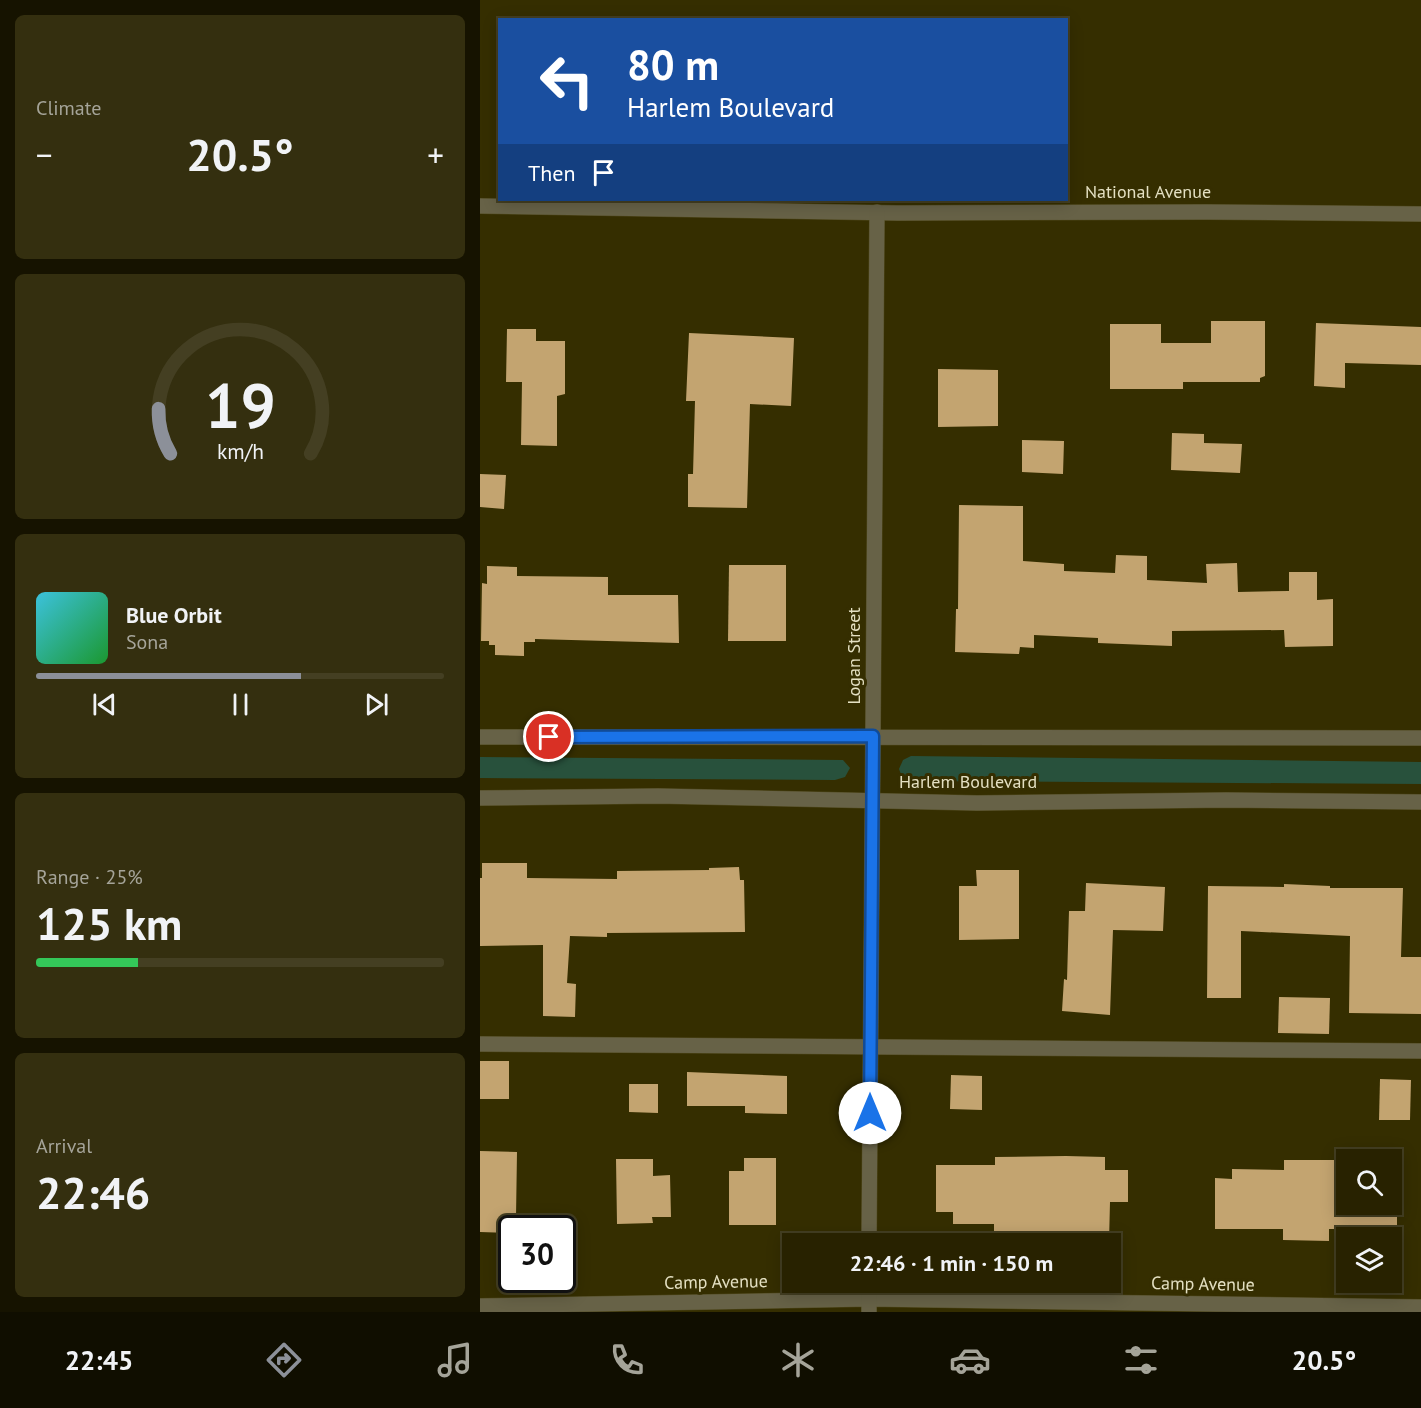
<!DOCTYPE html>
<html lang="en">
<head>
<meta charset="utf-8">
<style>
	body { margin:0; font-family:"PT Sans",sans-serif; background:#342f0f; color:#f1f3f6; height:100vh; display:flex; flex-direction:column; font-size:22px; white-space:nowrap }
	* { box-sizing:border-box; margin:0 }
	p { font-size:20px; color:#a5a499 }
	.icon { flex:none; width:33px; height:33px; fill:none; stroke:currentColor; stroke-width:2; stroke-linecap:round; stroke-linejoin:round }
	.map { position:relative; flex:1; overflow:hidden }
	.details { display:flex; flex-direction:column; gap:15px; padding:15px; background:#161300; width:480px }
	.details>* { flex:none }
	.hud { position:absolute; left:18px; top:18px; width:570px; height:183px; border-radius:0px; box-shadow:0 3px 15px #0003,0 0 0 2px #443f22; background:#1a4fa0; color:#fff; overflow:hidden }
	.tools { position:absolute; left:856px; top:1149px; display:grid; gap:12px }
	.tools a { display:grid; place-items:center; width:66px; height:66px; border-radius:0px; background:#282200; box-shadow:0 3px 15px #0003,0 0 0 2px #443f22; font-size:30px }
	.speed { position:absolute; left:18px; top:1215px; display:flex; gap:12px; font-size:30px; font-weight:700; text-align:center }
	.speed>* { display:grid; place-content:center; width:78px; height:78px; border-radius:50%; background:#282200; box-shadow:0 3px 15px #0003,0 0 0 2px #443f22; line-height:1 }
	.speed .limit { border:3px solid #111; border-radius:9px; background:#fff; color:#111 }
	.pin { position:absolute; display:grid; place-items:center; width:51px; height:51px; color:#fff; margin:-26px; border:3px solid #fff; border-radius:50%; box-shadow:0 2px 6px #0007 }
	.me { position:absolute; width:66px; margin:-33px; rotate:0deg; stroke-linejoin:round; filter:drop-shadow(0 0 4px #0008) }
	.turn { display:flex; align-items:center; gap:21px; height:126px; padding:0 30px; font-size:27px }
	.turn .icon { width:78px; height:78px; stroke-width:2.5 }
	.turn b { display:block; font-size:42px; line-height:51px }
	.then { display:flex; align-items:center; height:57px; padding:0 30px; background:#0003; gap:12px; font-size:22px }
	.big { font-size:45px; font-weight:700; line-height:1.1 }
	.details .tile { flex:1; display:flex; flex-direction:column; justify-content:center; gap:9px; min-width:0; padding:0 21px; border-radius:9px; background:#342f0f }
	.details .dial { align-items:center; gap:0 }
	.dial svg { height:156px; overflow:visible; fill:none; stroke:#443f22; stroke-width:7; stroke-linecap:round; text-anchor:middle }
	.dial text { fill:#f1f3f6; stroke:none }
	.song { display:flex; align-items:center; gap:18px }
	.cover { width:72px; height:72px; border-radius:9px; background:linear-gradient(135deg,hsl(190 70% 55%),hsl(130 70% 35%)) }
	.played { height:6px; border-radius:3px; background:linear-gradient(90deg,#8c9099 65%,#443f22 65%) }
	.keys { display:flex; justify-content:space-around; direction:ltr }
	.heat { display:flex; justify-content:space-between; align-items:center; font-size:33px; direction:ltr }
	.charge { height:9px; border-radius:4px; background:linear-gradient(90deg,#34c759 25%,#443f22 0) }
	.trip { position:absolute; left:302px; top:1233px; width:339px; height:60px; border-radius:0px; background:#282200; box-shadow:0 3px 15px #0003,0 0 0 2px #443f22; font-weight:700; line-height:60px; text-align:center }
	.tab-bar { display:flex; height:96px; justify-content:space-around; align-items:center; background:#100e00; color:#a5a499 }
	.tab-bar .icon { width:42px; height:42px }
	.tab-bar .current { color:#8c9099 }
	.tab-bar b { font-size:27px; color:#f1f3f6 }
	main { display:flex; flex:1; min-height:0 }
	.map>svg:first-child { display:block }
	.green { fill:#28513c }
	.building { fill:#c3a470 }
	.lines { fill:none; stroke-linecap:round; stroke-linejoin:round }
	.minor-casing { stroke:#514a1f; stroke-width:16 }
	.minor { stroke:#676247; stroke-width:15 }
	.route-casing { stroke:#114b97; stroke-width:15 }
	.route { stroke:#1a73e8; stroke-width:10 }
	.labels { text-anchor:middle; stroke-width:6; stroke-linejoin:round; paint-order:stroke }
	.street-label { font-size:18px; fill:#e4e0c2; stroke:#352e00 }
</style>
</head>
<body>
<main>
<section class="details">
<div class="tile"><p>Climate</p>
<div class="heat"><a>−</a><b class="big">20.5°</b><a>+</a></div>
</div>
<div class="tile dial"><svg viewBox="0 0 100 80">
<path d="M14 69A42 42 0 1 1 86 69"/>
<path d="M14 69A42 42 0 0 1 8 46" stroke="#8c9099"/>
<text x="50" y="56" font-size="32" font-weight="700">19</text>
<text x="50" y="72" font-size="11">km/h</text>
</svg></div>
<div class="tile">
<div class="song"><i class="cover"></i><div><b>Blue Orbit</b><p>Sona</p></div></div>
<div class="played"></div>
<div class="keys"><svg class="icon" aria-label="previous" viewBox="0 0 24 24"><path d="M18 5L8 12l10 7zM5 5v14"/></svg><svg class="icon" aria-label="pause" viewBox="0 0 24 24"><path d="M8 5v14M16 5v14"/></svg><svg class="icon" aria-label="next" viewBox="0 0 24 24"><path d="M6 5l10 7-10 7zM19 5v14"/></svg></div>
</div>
<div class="tile"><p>Range · 25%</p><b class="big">125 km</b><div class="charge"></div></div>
<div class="tile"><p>Arrival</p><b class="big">22:46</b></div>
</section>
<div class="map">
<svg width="941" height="1312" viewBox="0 0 941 1312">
	<rect width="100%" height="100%" fill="#352e00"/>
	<!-- green -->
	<g class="green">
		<polygon points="431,756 941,762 941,784 430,781 422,777 419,769 423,760"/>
		<polygon points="0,757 363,760 370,768 365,777 355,780 0,778"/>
	</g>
	<!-- building -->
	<g class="building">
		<polygon points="731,321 785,321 785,376 780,378 780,382 703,382 703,389 630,389 630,324 681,324 681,343 731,343"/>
		<polygon points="836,323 941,327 941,365 865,363 865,388 834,386"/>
		<polygon points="27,329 56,329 56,341 85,341 85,394 77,396 77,446 41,445 42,382 26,382"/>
		<polygon points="209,333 314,338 311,406 270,404 267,508 208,507 208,474 213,474 215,401 206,401"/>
		<polygon points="458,369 518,370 518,426 458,427"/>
		<polygon points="692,433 724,434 724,443 762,444 760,473 691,470"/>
		<polygon points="542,440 584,441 583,474 542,472"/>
		<polygon points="0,474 26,475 24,509 0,507"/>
		<polygon points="479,505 543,506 543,561 584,564 584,571 635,573 636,555 667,556 667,580 727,583 726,564 757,563 758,592 809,591 809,572 837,572 837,600 853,599 853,646 805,647 804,630 692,631 692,646 618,643 618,638 554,635 554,648 540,647 539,654 475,652 476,609 478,609"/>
		<polygon points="249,565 306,565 306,641 248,641"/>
		<polygon points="7,566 37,567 37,576 128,577 128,595 198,595 199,643 55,639 55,642 44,642 44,656 15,655 15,645 9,645 9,641 1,641 2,583 7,584"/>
		<polygon points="2,863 47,863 47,878 137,879 137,871 229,870 229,868 259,867 260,880 264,880 265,932 127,933 127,937 90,936 87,983 96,984 95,1017 63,1016 63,945 0,946 0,878 2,878"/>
		<polygon points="496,870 539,870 539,939 479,940 479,886 497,886"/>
		<polygon points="606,883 685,887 683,931 633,930 630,1015 582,1011 584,979 587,980 589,911 605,911"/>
		<polygon points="804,884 850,886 850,888 923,888 921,957 941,957 941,1014 869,1013 870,936 761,931 761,998 727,998 728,886 804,887"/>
		<polygon points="799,997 850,998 849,1034 798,1033"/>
		<rect x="0" y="1061" width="29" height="38"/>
		<polygon points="207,1072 307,1076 307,1114 265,1113 265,1106 207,1106"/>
		<polygon points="471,1075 502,1076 502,1110 470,1109"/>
		<polygon points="900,1079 931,1080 930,1120 899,1120"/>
		<polygon points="149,1084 178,1084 178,1113 149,1112"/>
		<polygon points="0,1151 37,1152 36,1217 32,1217 31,1233 0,1232"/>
		<polygon points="586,1156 625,1157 625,1170 648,1170 648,1202 630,1202 629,1242 514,1240 514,1224 473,1224 473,1212 456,1212 456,1165 515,1165 515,1157"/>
		<polygon points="264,1158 296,1158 296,1225 249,1225 249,1171 264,1171"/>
		<polygon points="879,1158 913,1158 913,1169 917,1169 917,1229 849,1229 849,1241 803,1240 803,1229 735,1229 735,1178 752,1179 752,1169 804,1170 804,1160 867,1160 867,1204 912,1204 912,1160"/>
		<polygon points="136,1159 173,1159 173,1176 190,1175 191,1217 172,1217 173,1223 137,1224"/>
	</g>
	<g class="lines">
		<!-- minor casing -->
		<g class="minor-casing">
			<g id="minor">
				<polyline points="0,206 418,213 727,212 941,214"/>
				<polyline points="0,737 941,738"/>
				<polyline points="0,798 178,796 497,803 746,800 941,802"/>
				<polyline points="0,1044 941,1051"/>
				<polyline points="389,1244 397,212"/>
				<polyline points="0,1306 389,1299 941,1307"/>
				<polyline points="389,1312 389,1282"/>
			</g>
		</g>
		<!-- minor -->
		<use href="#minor" class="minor"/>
	</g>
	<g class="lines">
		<!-- route casing -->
		<g class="route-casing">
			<polyline id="route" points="69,737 393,736 390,1113"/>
		</g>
		<!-- route -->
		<use href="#route" class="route"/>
	</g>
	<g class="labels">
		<!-- street labels -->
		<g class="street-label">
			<text x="668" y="198">National Avenue</text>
			<text transform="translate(374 656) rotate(-90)" y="6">Logan Street</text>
			<text x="488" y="788">Harlem Boulevard</text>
			<text transform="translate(236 1282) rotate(-1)" y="6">Camp Avenue</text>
			<text transform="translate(723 1284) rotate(1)" y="6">Camp Avenue</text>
		</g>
	</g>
</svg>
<div class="tools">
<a><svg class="icon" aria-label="search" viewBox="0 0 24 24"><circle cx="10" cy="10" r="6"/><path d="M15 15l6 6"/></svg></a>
<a><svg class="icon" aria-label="layers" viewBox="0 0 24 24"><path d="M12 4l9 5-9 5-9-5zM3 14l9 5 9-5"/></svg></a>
</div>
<div class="speed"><div class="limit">30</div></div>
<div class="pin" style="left:69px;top:737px;background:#d93025"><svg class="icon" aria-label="arrive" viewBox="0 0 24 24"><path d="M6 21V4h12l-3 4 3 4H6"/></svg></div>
<svg class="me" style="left:390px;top:1113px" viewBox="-20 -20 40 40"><circle r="19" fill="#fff"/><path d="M0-13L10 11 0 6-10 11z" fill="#1a73e8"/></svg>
<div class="trip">22:46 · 1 min · 150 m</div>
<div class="hud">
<div class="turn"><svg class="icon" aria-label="left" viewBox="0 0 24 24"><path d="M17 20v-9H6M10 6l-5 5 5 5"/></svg><div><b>80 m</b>Harlem Boulevard</div></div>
<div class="then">Then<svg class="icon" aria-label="arrive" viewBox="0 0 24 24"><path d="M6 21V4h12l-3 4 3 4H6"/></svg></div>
</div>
</div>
</main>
<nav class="tab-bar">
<b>22:45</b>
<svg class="icon current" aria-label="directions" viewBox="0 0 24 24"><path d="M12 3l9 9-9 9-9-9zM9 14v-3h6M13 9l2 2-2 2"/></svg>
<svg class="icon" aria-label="music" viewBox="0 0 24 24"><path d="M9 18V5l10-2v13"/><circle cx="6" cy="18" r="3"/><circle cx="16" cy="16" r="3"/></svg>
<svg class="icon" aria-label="phone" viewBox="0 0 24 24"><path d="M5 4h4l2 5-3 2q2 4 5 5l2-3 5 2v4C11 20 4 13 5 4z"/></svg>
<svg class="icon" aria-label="climate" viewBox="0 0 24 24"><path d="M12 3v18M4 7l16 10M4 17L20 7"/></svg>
<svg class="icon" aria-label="car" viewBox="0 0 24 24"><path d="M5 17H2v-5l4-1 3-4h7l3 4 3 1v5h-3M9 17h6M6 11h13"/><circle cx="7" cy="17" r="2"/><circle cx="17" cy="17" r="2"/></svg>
<svg class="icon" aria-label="filters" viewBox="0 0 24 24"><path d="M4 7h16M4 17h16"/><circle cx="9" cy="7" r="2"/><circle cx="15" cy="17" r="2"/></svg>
<b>20.5°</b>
</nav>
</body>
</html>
